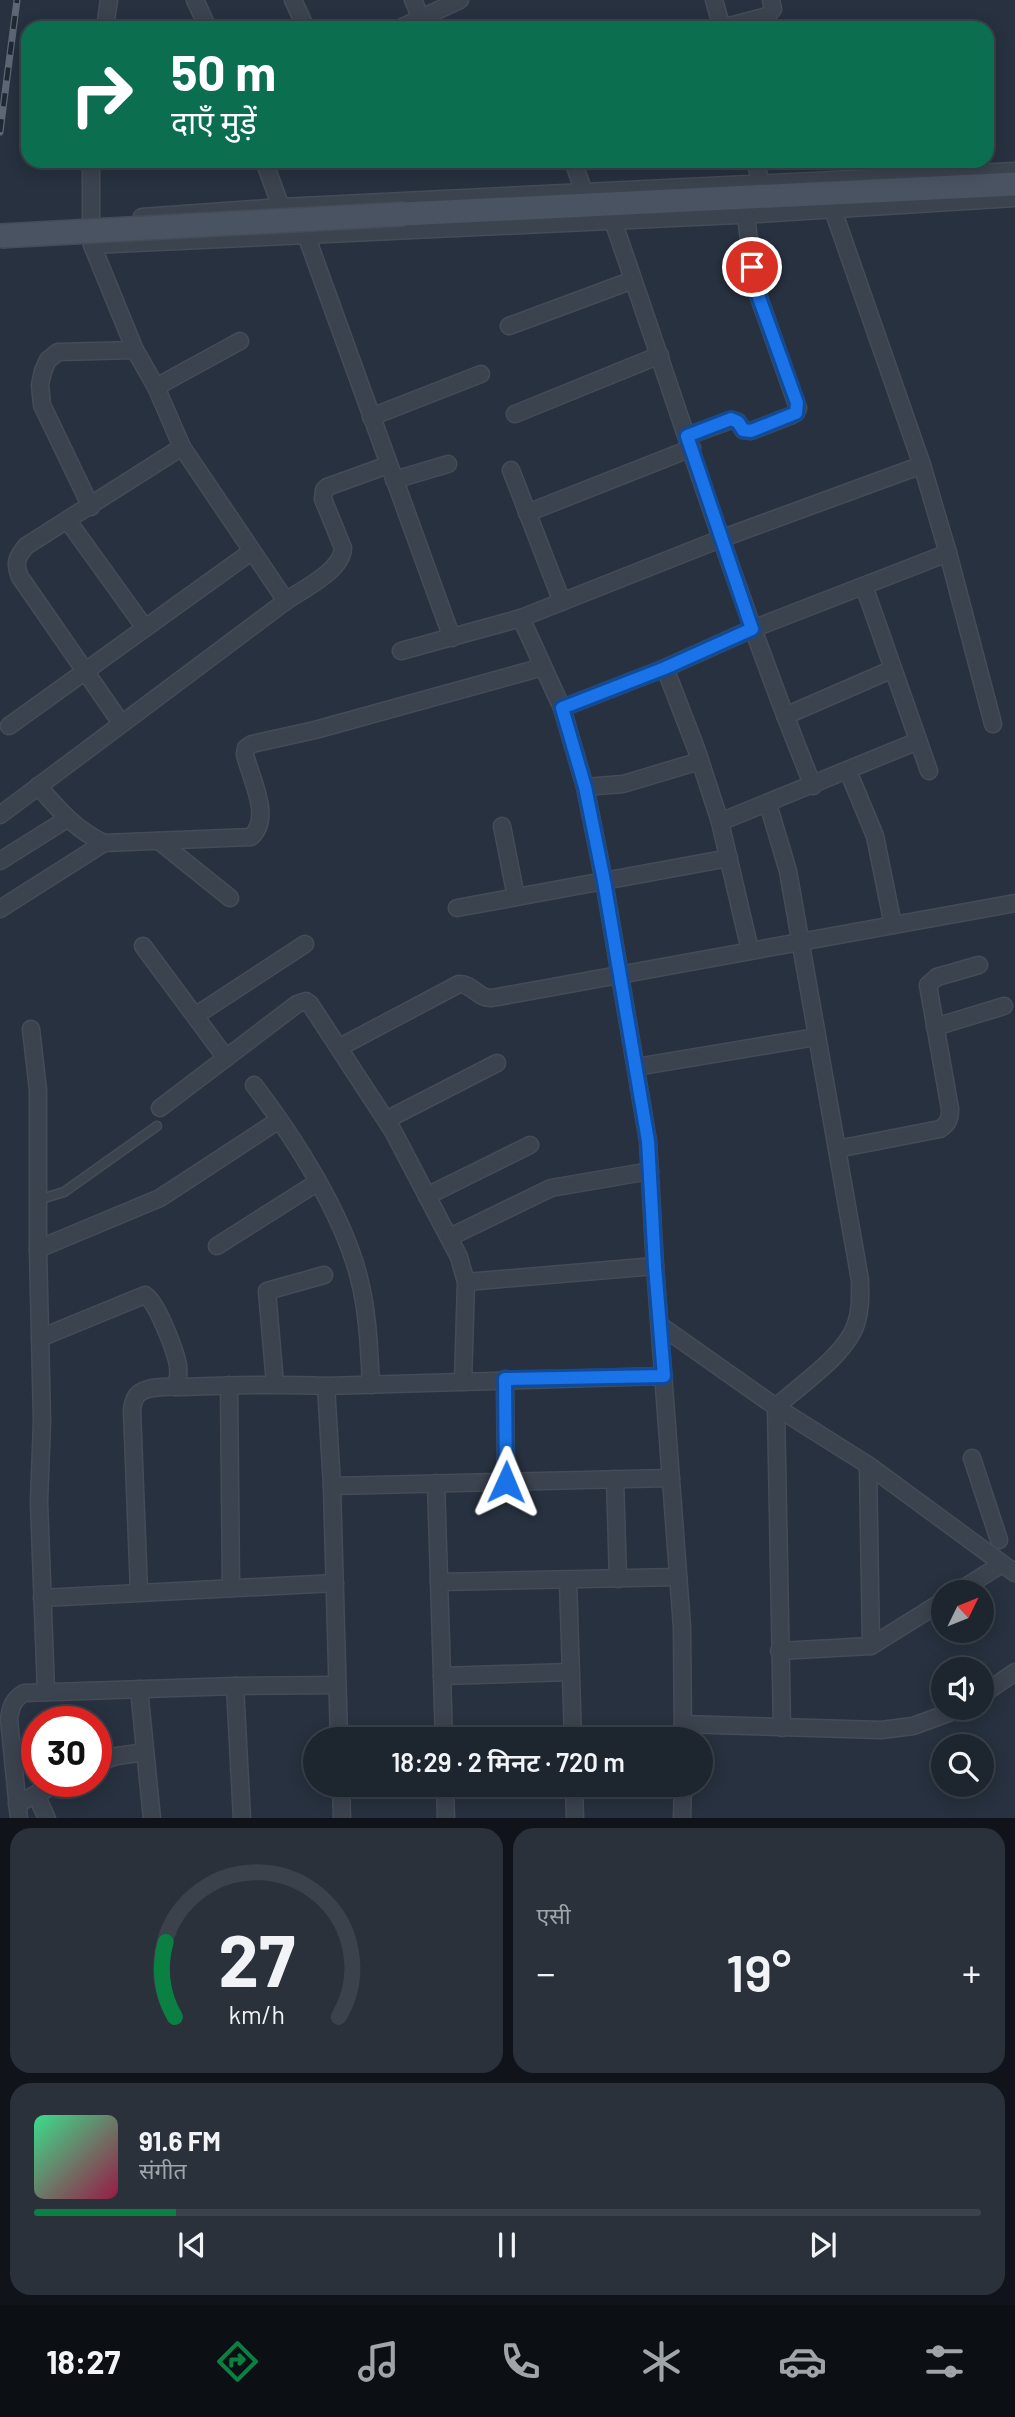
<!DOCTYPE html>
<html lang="hi">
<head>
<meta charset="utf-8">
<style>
	body { margin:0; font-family:Barlow,"Noto Sans Devanagari",sans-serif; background:#2a313b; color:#f1f3f6; height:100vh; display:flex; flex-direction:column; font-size:26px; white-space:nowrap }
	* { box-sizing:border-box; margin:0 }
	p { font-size:23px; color:#a0a5aa }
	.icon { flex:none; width:38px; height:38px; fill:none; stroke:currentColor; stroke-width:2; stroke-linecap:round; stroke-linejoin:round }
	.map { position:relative; height:1818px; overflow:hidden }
	.sheet { display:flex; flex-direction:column; gap:10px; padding:10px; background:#10141a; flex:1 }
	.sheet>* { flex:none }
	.guide { position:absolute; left:21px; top:21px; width:973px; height:147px; border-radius:21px; box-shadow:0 4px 18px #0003,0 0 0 2px #3b424b; background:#0b6e4f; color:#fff; overflow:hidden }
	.needle { width:46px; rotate:47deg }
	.buttons { position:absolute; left:931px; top:1580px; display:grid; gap:14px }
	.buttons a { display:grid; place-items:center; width:63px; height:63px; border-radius:50%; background:#1d252f; box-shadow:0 4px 18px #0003,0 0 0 2px #3b424b; font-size:35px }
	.speed { position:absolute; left:21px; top:1706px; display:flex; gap:14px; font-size:35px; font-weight:700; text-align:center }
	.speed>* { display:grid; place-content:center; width:91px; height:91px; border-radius:50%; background:#1d252f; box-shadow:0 4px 18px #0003,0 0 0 2px #3b424b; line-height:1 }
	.speed .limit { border:10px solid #d22; background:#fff; color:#111 }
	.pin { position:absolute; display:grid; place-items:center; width:60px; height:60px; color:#fff; margin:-30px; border:4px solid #fff; border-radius:50%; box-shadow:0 2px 7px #0007 }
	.me { position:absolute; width:77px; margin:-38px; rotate:1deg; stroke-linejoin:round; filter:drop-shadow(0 0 5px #0008) }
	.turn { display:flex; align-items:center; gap:24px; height:147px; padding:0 35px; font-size:32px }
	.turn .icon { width:91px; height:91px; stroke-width:2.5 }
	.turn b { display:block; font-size:49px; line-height:60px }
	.big { font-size:52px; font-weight:600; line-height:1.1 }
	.sheet .tile { flex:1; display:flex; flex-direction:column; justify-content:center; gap:10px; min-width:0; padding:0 24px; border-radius:21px; background:#2a313b }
	.sheet .dial { align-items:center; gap:0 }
	.dial svg { height:182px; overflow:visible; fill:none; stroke:#3b424b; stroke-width:7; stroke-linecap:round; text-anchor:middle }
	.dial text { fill:#f1f3f6; stroke:none }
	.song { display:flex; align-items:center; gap:21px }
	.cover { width:84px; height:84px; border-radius:10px; background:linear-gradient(135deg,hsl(150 70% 55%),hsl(340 70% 35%)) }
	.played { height:7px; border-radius:4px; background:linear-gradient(90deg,#0b8043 15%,#3b424b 15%) }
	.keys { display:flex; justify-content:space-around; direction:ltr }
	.heat { display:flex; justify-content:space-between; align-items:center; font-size:38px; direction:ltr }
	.sheet .tiles { flex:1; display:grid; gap:10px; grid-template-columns:1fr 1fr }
	.tile:last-child { grid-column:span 2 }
	.trip { position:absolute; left:303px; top:1727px; width:410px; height:70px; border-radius:35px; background:#1d252f; box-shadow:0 4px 18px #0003,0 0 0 2px #3b424b; font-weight:600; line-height:70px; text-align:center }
	.tab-bar { display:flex; height:112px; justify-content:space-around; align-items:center; background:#0c0f13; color:#a0a5aa }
	.tab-bar .icon { width:49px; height:49px }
	.tab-bar .on { color:#0b8043 }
	.tab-bar b { font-size:32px; color:#f1f3f6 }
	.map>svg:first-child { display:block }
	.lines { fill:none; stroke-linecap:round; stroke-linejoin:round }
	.lane-casing { stroke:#454c58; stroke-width:11 }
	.street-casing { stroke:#454c58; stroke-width:19 }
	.secondary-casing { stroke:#454c58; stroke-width:26 }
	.lane { stroke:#3b434f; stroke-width:8 }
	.street { stroke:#3b434f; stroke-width:16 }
	.secondary { stroke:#495362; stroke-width:23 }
	.rail-casing { stroke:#5d6876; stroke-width:7 }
	.rail { stroke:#202834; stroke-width:4.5; stroke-dasharray:13; stroke-linecap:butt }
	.secondary-bridge-casing { stroke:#454c58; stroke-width:26; stroke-linecap:butt }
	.secondary-bridge { stroke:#495362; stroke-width:23 }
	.route-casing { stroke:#114b97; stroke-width:18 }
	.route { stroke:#1a73e8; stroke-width:12 }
</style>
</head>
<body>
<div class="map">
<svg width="1015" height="1819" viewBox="0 0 1015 1819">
	<rect width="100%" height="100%" fill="#27313f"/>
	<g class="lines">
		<!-- lane casing -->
		<g class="lane-casing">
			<polyline id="lane" points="38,1200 64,1192 157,1126"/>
		</g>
		<!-- street casing -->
		<g class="street-casing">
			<g id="street">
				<polyline points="195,0 208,28"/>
				<polyline points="293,0 306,28"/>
				<polyline points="413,0 421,18"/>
				<polyline points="714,0 722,28"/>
				<polyline points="105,28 109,0"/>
				<polyline points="400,28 460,0"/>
				<polyline points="722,28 767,16 773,9 771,0"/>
				<polyline points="264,161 281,207"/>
				<polyline points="573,161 584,192"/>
				<polyline points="755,161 761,183"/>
				<polyline points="142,217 281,207 1015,171"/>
				<polyline points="91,221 92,245 135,350 156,387 182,447 286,601"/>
				<polyline points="91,221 91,161"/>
				<path d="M613 221C679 410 738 601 813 786"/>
				<polyline points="306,225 306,235 452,638"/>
				<polyline points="92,245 759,214 1015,198"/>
				<polyline points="509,326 633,280"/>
				<polyline points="156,387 240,341"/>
				<polyline points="515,414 660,355"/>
				<polyline points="371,417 481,374"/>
				<polyline points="687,436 731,420 738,422 743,430 751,431 790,416 796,413 798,408 757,292 752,267 746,215"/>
				<polyline points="511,470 562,602"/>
				<polyline points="394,480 448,464"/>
				<polyline points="91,507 42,405 40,385 43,371 48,360 58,352 135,350"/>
				<polyline points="527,513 692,448"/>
				<polyline points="68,521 145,628"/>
				<polyline points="948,553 993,724"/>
				<polyline points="864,586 929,771"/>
				<polyline points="521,618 562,708 585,787 604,881 648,1141 655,1266 682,1627 683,1740"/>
				<polyline points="401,651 521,618 723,538 922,465"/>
				<polyline points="665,668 697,751 720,822 750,950"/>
				<polyline points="562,708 665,668 752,629 948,553 922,465 833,210"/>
				<polyline points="785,716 893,669"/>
				<path d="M121 723 20 577C14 563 17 557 26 546L182 447"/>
				<polyline points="9,726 251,552"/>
				<polyline points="848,771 875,836 893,925"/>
				<path d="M38 786C58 809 76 830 104 843L251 837C273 817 250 778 245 754L246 748 252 744 315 730 543 667"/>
				<polyline points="585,787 623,784 700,761"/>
				<path d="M768 804 788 871 860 1280C860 1295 861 1309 856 1324 846 1355 800 1385 776 1407L782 1728"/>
				<path d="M0 815 286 601C303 589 342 571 343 548L323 499 324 490 327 487 388 465"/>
				<polyline points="720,822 918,741"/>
				<polyline points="502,826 516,897"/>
				<polyline points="159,841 230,898"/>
				<polyline points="0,861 67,819"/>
				<polyline points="457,908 729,858"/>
				<polyline points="0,909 104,843"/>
				<polyline points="143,946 226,1058"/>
				<polyline points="195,1016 305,944"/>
				<polyline points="935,1027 1004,1006"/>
				<polyline points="31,1029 38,1090 38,1249 42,1421 39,1502 46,1692"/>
				<path d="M340 1047 459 984C473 984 478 999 492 998L1015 903"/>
				<polyline points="636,1067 816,1037"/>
				<path d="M254 1085C294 1137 343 1214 359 1278 368 1313 369 1348 371 1385"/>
				<polyline points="160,1108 297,1004 306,1001 310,1004 393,1131 459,1257 466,1282 463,1382"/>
				<polyline points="386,1120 497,1063"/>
				<path d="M837 1149 940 1129C948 1124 950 1119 950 1109L928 985 937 977 979 965"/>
				<polyline points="427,1196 530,1145"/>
				<polyline points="450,1237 551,1188 650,1171"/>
				<polyline points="217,1246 318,1182"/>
				<polyline points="38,1249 160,1198 279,1120"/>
				<polyline points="466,1282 655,1266"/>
				<polyline points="661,1326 776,1407 868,1465 1015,1573"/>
				<path d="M40 1338 145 1295C157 1302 175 1350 178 1365 179 1373 178 1380 176 1387"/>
				<polyline points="505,1379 506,1482"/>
				<polyline points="275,1384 267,1291 324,1275"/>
				<polyline points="229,1385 231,1588"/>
				<polyline points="326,1386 332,1486 339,1740"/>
				<polyline points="972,1458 999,1540"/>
				<polyline points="868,1465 871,1646"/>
				<polyline points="615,1479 618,1579"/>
				<polyline points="436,1483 444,1740"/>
				<polyline points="332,1486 671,1478"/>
				<polyline points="568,1580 573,1740"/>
				<polyline points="439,1582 678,1577"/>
				<path d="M139 1592 132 1410C133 1402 135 1395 141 1392 152 1385 172 1387 185 1387 232 1385 279 1384 326 1386L664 1376"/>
				<polyline points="957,1592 1002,1564"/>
				<polyline points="42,1598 335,1583"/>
				<polyline points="779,1651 871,1646 943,1601"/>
				<polyline points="442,1676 570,1672"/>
				<polyline points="235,1686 242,1819"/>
				<polyline points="139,1689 152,1819"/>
				<polyline points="982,1695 1015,1672"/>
				<polyline points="683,1724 881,1730 913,1726 962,1708"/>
				<polyline points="96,1763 117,1756 145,1752"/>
				<polyline points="341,1785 342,1819"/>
				<polyline points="445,1785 446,1819"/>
				<polyline points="574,1785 575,1819"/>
				<polyline points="36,1794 47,1819"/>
				<polyline points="17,1804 60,1782"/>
				<path d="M19 1819 9 1719C11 1706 13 1700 24 1693L235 1686 336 1685"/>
				<polyline points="682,1819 683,1785"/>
			</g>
		</g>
		<!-- secondary casing -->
		<g class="secondary-casing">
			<polyline id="secondary" points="404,214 1015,184"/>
		</g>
		<!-- lane -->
		<use href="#lane" class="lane"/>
		<!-- street -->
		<use href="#street" class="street"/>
		<!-- secondary -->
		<use href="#secondary" class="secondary"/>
		<!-- rail casing -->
		<g class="rail-casing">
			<polyline id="rail" points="0,132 17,0"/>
		</g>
		<!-- rail -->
		<use href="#rail" class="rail"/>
		<!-- secondary-bridge casing -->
		<g class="secondary-bridge-casing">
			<polyline id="secondary-bridge" points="0,236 404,214"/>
		</g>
		<!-- secondary-bridge -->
		<use href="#secondary-bridge" class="secondary-bridge"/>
	</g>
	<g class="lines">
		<!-- route casing -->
		<g class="route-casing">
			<polyline id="route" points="506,1482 505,1379 664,1376 655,1266 648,1141 604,881 585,787 562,708 665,668 752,629 687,436 731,419 738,422 743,430 751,431 796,413 797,403 757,292 752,267"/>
		</g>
		<!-- route -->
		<use href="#route" class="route"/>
	</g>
</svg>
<div class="buttons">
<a><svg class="needle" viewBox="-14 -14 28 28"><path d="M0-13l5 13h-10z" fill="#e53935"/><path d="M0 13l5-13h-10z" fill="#a0a5aa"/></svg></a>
<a><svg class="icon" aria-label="sound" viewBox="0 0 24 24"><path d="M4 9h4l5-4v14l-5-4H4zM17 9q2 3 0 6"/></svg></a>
<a><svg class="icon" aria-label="search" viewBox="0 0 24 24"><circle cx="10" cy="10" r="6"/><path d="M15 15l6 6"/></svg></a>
</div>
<div class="speed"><div class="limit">30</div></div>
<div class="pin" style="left:752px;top:267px;background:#d93025"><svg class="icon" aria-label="arrive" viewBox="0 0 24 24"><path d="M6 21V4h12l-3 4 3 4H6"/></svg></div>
<svg class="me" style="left:506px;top:1482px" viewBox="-20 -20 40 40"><path d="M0-17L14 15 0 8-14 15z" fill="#1a73e8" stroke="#fff" stroke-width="4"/></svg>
<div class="trip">18:29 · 2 मिनट · 720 m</div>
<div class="guide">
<div class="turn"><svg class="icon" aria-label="right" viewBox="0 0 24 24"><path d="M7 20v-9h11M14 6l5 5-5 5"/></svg><div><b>50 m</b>दाएँ मुड़ें</div></div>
</div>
</div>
<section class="sheet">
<div class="tiles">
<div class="tile dial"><svg viewBox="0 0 100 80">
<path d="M14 69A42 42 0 1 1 86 69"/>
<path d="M14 69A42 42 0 0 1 10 36" stroke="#0b8043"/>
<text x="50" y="56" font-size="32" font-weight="700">27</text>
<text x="50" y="72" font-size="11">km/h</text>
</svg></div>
<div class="tile"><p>एसी</p>
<div class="heat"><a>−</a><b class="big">19°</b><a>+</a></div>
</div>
<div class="tile">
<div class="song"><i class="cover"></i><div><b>91.6 FM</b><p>संगीत</p></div></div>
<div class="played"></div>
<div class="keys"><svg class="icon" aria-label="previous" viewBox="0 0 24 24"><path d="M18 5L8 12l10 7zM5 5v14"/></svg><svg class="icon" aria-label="pause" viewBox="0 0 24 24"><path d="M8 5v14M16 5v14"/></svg><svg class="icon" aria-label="next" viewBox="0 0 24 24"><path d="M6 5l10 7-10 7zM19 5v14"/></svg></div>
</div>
</div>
</section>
<nav class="tab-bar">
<b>18:27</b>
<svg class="icon on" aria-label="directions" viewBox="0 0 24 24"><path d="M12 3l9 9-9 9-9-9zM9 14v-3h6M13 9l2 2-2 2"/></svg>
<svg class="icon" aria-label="music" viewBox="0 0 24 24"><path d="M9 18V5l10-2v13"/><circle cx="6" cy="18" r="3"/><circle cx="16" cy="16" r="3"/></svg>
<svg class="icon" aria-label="phone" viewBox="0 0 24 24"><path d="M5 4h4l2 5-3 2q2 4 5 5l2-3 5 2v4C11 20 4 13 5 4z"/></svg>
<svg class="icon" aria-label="climate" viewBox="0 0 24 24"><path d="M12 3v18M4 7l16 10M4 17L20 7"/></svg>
<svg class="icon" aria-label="car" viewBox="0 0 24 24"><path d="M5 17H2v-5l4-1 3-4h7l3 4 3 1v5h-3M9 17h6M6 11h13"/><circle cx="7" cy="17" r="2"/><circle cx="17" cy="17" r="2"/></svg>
<svg class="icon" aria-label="filters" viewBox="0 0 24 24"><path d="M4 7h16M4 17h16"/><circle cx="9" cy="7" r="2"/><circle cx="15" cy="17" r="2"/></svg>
</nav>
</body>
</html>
